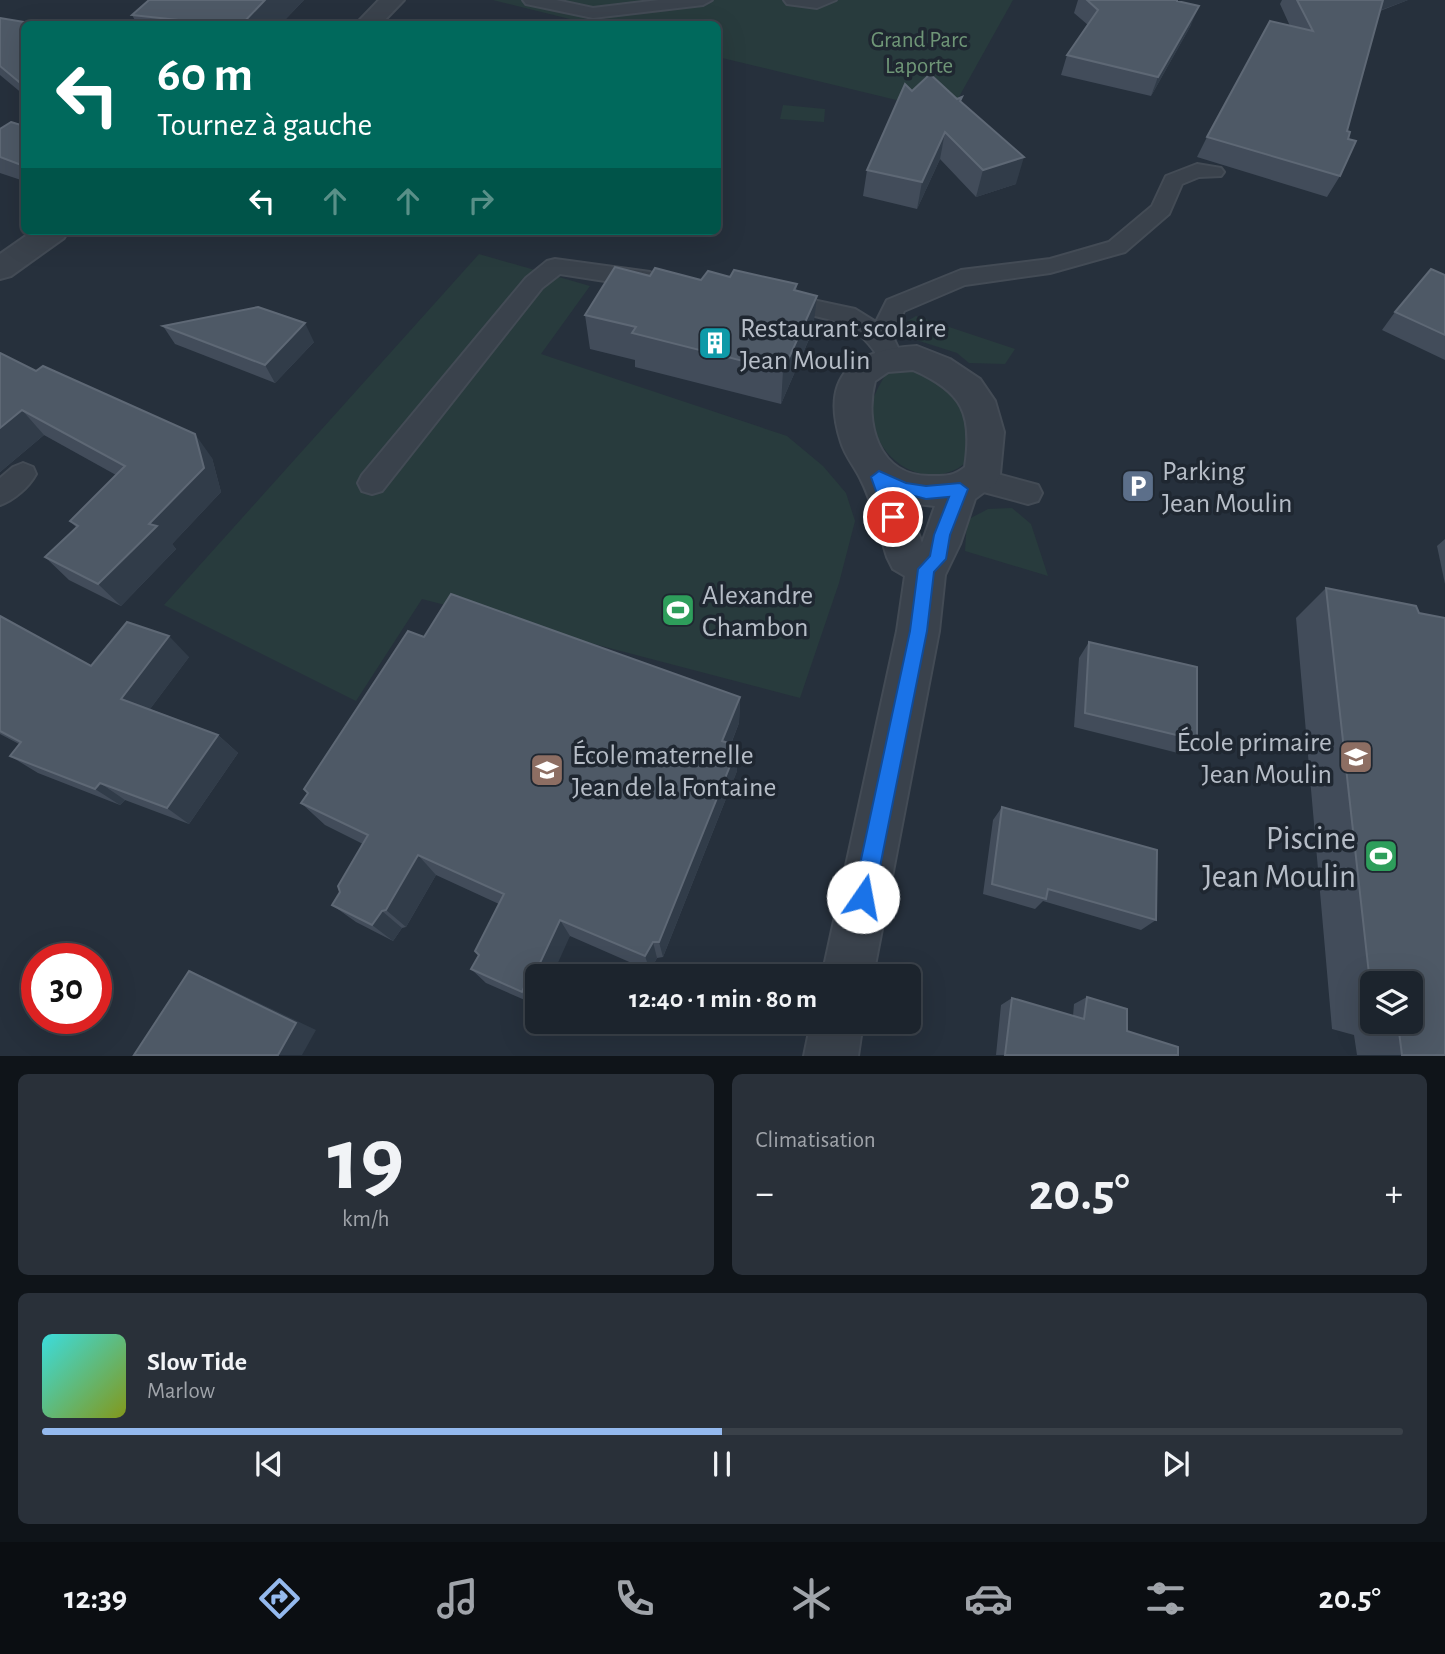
<!DOCTYPE html>
<html lang="fr">
<head>
<meta charset="utf-8">
<style>
	body { margin:0; font-family:"Alegreya Sans",sans-serif; background:#293039; color:#f1f3f6; height:100vh; display:flex; flex-direction:column; font-size:26px; white-space:nowrap }
	* { box-sizing:border-box; margin:0 }
	p { font-size:23px; color:#a0a4aa }
	.icon { flex:none; width:38px; height:38px; fill:none; stroke:currentColor; stroke-width:2; stroke-linecap:round; stroke-linejoin:round }
	.map { position:relative; height:1056px; overflow:hidden }
	.drawer { display:flex; flex-direction:column; gap:18px; padding:18px; background:#0f1419; flex:1 }
	.drawer>* { flex:none }
	.guide { position:absolute; left:21px; top:21px; width:700px; height:214px; border-radius:10px; box-shadow:0 7px 28px #0002,0 0 0 2px #3a4149; background:#00695c; color:#fff; overflow:hidden }
	.buttons { position:absolute; left:1360px; top:971px; display:grid; gap:14px }
	.buttons a { display:grid; place-items:center; width:63px; height:63px; border-radius:10px; background:#1c242d; box-shadow:0 7px 28px #0002,0 0 0 2px #3a4149; font-size:35px }
	.speed { position:absolute; left:21px; top:943px; display:flex; gap:14px; font-size:35px; font-weight:700; text-align:center }
	.speed>* { display:grid; place-content:center; width:91px; height:91px; border-radius:50%; background:#1c242d; box-shadow:0 7px 28px #0002,0 0 0 2px #3a4149; line-height:1 }
	.speed .limit { border:10px solid #d22; background:#fff; color:#111 }
	.pin { position:absolute; display:grid; place-items:center; width:60px; height:60px; color:#fff; margin:-30px; border:4px solid #fff; border-radius:50%; box-shadow:0 2px 7px #0007 }
	.me { position:absolute; width:77px; margin:-38px; rotate:12deg; stroke-linejoin:round; filter:drop-shadow(0 0 5px #0008) }
	.turn { display:flex; align-items:center; gap:24px; height:147px; padding:0 21px; font-size:32px }
	.turn .icon { width:91px; height:91px; stroke-width:2.5 }
	.turn b { display:block; font-size:49px; line-height:60px }
	.lanes { display:flex; align-items:center; height:66px; padding:0 21px; background:#0003; justify-content:center; gap:35px; direction:ltr }
	.lanes .off { opacity:.35 }
	.big { font-size:52px; font-weight:700; line-height:1.1 }
	.drawer .widget { flex:1; display:flex; flex-direction:column; justify-content:center; gap:10px; min-width:0; padding:0 24px; border-radius:10px; background:#293039 }
	.drawer .dial { align-items:center; gap:0 }
	.dial b { font-size:91px; line-height:1 }
	.song { display:flex; align-items:center; gap:21px }
	.cover { width:84px; height:84px; border-radius:10px; background:linear-gradient(135deg,hsl(180 70% 55%),hsl(70 70% 35%)) }
	.played { height:7px; border-radius:4px; background:linear-gradient(90deg,#94b9ee 50%,#3a4149 50%) }
	.keys { display:flex; justify-content:space-around; direction:ltr }
	.heat { display:flex; justify-content:space-between; align-items:center; font-size:38px; direction:ltr }
	.drawer .tiles { flex:1; display:grid; gap:18px; grid-template-columns:1fr 1fr }
	.widget:last-child { grid-column:span 2 }
	.trip { position:absolute; left:525px; top:964px; width:396px; height:70px; border-radius:10px; background:#1c242d; box-shadow:0 7px 28px #0002,0 0 0 2px #3a4149; font-weight:700; line-height:70px; text-align:center }
	.dock { display:flex; height:112px; justify-content:space-around; align-items:center; background:#0b0e12; color:#a0a4aa }
	.dock .icon { width:49px; height:49px }
	.dock .active { color:#94b9ee }
	.dock b { font-size:32px; color:#f1f3f6 }
	.map>svg:first-child { display:block }
	.green { fill:#283b3d }
	.lines { fill:none; stroke-linecap:round; stroke-linejoin:round }
	.service-casing { stroke:#434b55; stroke-width:4 }
	.minor-casing { stroke:#434b55; stroke-width:4 }
	.service { fill:#3a424c; fill-rule:evenodd }
	.minor { fill:#3a424c; fill-rule:evenodd }
	.wall { fill:#424c5a; fill-rule:evenodd }
	.shaded-wall { fill:#313c49 }
	.building { fill:#4e5966; stroke:#5e6875; stroke-width:2 }
	.route { fill:#1a73e8; stroke:#114b97; stroke-width:2 }
	.labels { text-anchor:middle; stroke-width:7; stroke-linejoin:round; paint-order:stroke }
	.far-park-label { font-size:23px; fill:#6f9677; stroke:#1f2731 }
	.poi-label { font-size:28px; fill:#b6bdc7; stroke:#1f2731; text-anchor:start }
	.near-poi-label { font-size:33px; fill:#b6bdc7; stroke:#1f2731; text-anchor:end }
</style>
</head>
<body>
<div class="map">
<svg width="1445" height="1056" viewBox="0 0 1445 1056">
	<rect width="100%" height="100%" fill="#26303c"/>
	<!-- green -->
	<g class="green">
		<polygon points="493,0 1013,0 950,113 718,57 718,24 590,24"/>
		<polygon points="783,105 825,109 824,122 780,119"/>
		<polygon points="479,254 590,286 541,354 787,436 823,466 846,493 855,521 839,583 800,698 422,599 356,701 164,605"/>
		<polygon points="916,316 1015,349 1005,364 969,363 957,353 910,338 902,324"/>
		<path d="M924 368 973 411 972 457C933 498 873 463 871 411 871 398 881 382 888 371Z"/>
		<polygon points="1012,508 1031,524 1048,576 965,551 967,520 988,509"/>
	</g>
	<g class="lines">
		<!-- service casing -->
		<g class="service-casing">
			<g id="service">
				<polygon points="523,0 556,0 593,8 659,0 712,0 703,5 593,18 526,4"/>
				<polygon points="784,0 836,0 817,8 787,4"/>
				<path d="M1197 164 1221 168 1224 172 1221 176 1199 177 1182 184 1169 214 1125 252 1050 273 965 285 904 311 893 337 901 354 898 360 889 363 880 360C853 313 819 320 772 307L768 301 772 295 780 293 855 309 876 322 887 300 961 270 1050 259 1109 242 1152 206 1166 176Z"/>
				<polygon points="555,259 650,272 658,275 661,280 658,285 650,288 560,274 542,288 382,491 372,494 362,491 358,483 362,475 526,278 547,261"/>
				<path d="M23 463 33 467 36 474C29 487 14 500 0 505V478L13 467Z"/>
				<polygon points="975,468 1038,485 1042,493 1038,501 1028,504 965,487 962,479 965,471"/>
			</g>
		</g>
		<!-- minor casing -->
		<g class="minor-casing">
			<g id="minor">
				<polygon points="379,0 404,0 381,24 356,24"/>
				<polygon points="33,231 68,231 64,238 11,276 0,279 0,254"/>
				<path d="M917 346 950 359 980 379 995 401 1004 432 1000 474 995 484 975 499 960 544 945 575 939 631 873 976H822L897 631 905 576 893 569 887 557C879 532 873 503 861 480 855 467 845 456 841 442 819 374 855 349 917 346ZM913 370C963 392 973 414 965 467 953 477 944 476 929 476 878 476 864 422 875 381L888 372ZM907 503 935 506 922 543Z"/>
				<polygon points="811,1022 863,1022 858,1056 804,1056"/>
			</g>
		</g>
		<!-- service -->
		<use href="#service" class="service"/>
		<!-- minor -->
		<use href="#minor" class="minor"/>
	</g>
	<!-- wall -->
	<g class="wall">
		<polygon points="304,0 281,24 137,24 132,15"/>
		<polygon points="1078,0 1178,0 1178,1 1191,25 1151,96 1061,75 1067,55 1088,25 1074,13"/>
		<polygon points="1282,0 1408,0 1380,11 1347,131 1348,139 1340,176 1327,197 1197,157 1207,137 1290,26 1280,4"/>
		<polygon points="0,18 24,24 24,95 0,75"/>
		<polygon points="912,91 957,99 962,97 961,102 1016,184 976,197 940,159 917,209 863,196 867,170"/>
		<polygon points="24,126 24,181 0,173 0,129"/>
		<polygon points="1445,275 1445,360 1382,330 1395,312"/>
		<polygon points="650,276 701,280 730,277 797,284 796,291 813,330 781,404 635,367 635,360 590,349 585,315"/>
		<polygon points="163,326 314,342 275,383 175,344"/>
		<polygon points="0,353 212,458 221,492 172,544 176,549 121,606 69,580 45,557 77,528 70,521 116,475 44,435 0,472"/>
		<polygon points="1445,539 1445,584 1437,546"/>
		<path d="M1326 588 1445 1055H1357L1354 1035 1332 1029 1296 618ZM1372 984 1410 1022H1372Z"/>
		<polygon points="0,616 91,666 189,657 150,709 218,735 238,753 189,824 125,800 120,805 38,773 10,756 19,744 0,734"/>
		<polygon points="424,637 740,697 739,723 731,744 737,771 663,957 657,958 650,971 570,936 537,976 537,998 534,1004 486,983 471,969 479,955 499,904 436,875 406,927 402,928 393,941 356,922 332,905 340,892 363,844 325,825 301,803"/>
		<polygon points="1089,642 1197,740 1182,754 1074,727 1079,658"/>
		<polygon points="1002,807 1156,920 1141,930 1043,901 1035,909 983,894 993,820"/>
		<polygon points="1087,997 1127,1031 1178,1055 996,1055 1001,1005 1012,998 1073,1016 1074,1004"/>
	</g>
	<!-- shaded-wall -->
	<g class="shaded-wall">
		<polygon points="265,0 304,0 281,24 242,24"/>
		<polygon points="1381,0 1408,0 1373,13"/>
		<polygon points="1199,6 1191,25 1151,96 1158,77"/>
		<polygon points="945,132 940,159 917,209 922,182"/>
		<polygon points="1024,157 1016,184 976,197 983,170"/>
		<polygon points="817,296 813,330 781,404 783,371"/>
		<polygon points="305,323 314,342 275,383 265,365"/>
		<polygon points="22,410 44,435 0,472 0,428"/>
		<polygon points="195,434 212,458 221,492 172,544 176,549 121,606 98,584 149,524"/>
		<polygon points="169,636 189,657 144,717 121,699"/>
		<polygon points="740,697 739,723 722,766 722,741"/>
		<polygon points="218,735 238,753 189,824 167,808"/>
		<polygon points="738,746 737,771 663,957 659,942"/>
		<polygon points="100,783 125,800 120,805 95,789"/>
		<polygon points="418,855 436,875 406,927 386,910"/>
		<polygon points="382,911 402,928 393,941 372,925"/>
		<polygon points="560,920 570,936 552,976 537,976 537,983 533,978"/>
		<polygon points="653,942 657,958 650,971 645,956"/>
		<polygon points="189,971 213,981 316,1030 302,1055 278,1055"/>
		<polygon points="529,976 537,985 537,998 534,1004 522,992"/>
	</g>
	<!-- building -->
	<g class="building">
		<polygon points="149,0 265,0 242,24 216,24 132,15"/>
		<polygon points="1087,0 1177,0 1177,1 1199,6 1158,77 1067,55 1098,10"/>
		<polygon points="1297,0 1383,0 1347,131 1350,132 1348,139 1356,141 1340,176 1207,137 1270,21 1313,31"/>
		<polygon points="0,18 36,24 24,24 24,86 0,66"/>
		<polygon points="930,74 957,99 962,97 960,101 1024,157 983,170 945,132 922,182 867,170 905,84 912,91"/>
		<polygon points="11,122 24,126 24,166 0,157 0,129"/>
		<polygon points="615,267 650,276 655,268 701,280 708,271 730,277 734,270 797,284 794,290 817,296 783,371 632,333 636,327 585,315"/>
		<polygon points="1431,269 1445,275 1445,335 1395,312"/>
		<polygon points="258,307 305,323 265,365 163,326"/>
		<polygon points="0,353 36,371 43,366 195,434 204,468 149,524 157,526 98,584 45,557 78,526 70,521 125,466 22,410 0,428"/>
		<polygon points="1326,588 1416,606 1419,613 1445,618 1445,1055 1402,1055 1398,1024 1392,1022 1410,1022 1410,984 1372,984 1372,1001"/>
		<polygon points="451,594 740,697 722,741 738,746 659,942 653,942 645,956 560,920 533,978 529,976 522,992 471,969 479,955 475,951 504,894 418,855 386,910 382,911 372,925 332,905 340,892 338,886 368,835 301,803 308,793 304,789 408,631 424,637"/>
		<polygon points="0,616 91,666 127,622 169,636 121,699 218,735 167,808 100,783 95,789 10,756 21,742 0,731"/>
		<polygon points="1089,642 1197,667 1197,740 1085,713"/>
		<polygon points="1002,807 1157,850 1156,920 1048,889 1046,899 992,884"/>
		<polygon points="189,971 296,1023 278,1055 134,1055"/>
		<polygon points="1087,997 1127,1009 1127,1031 1178,1047 1178,1055 1005,1055 1012,998 1084,1019"/>
	</g>
	<!-- route -->
	<polygon class="route" points="879,471 906,483 926,486 960,483 968,489 950,535 946,559 934,572 927,631 874,897 871,904 863,907 856,904 853,897 910,631 918,569 930,556 934,535 949,497 926,499 891,490 901,517 893,524 887,522 871,477"/>
	<!-- icons -->
	<defs>
		<g id="building-square" transform="scale(1.75)"><rect x="-9" y="-9" width="18" height="18" rx="4" fill="#0f9aa8" stroke="#1f2731"/><path d="M-4-6H4V6H1V3H-1V6H-4ZM-2.5-4.3h1.7v1.8h-1.7ZM.8-4.3h1.7v1.8H.8ZM-2.5-1h1.7V.8h-1.7ZM.8-1h1.7V.8H.8Z" fill="#fff"/></g>
		<g id="parking-square" transform="scale(1.75)"><rect x="-9" y="-9" width="18" height="18" rx="4" fill="#5c6f8a" stroke="#1f2731"/><path d="M-3.5-5.5H1a3.5 3.5 0 0 1 0 7H-1V5.5H-3.5ZM-1-3.4V-.6H.8a1.4 1.4 0 0 0 0-2.8Z" fill="#fff"/></g>
		<g id="stadium-square" transform="scale(1.75)"><rect x="-9" y="-9" width="18" height="18" rx="4" fill="#2e9e5b" stroke="#1f2731"/><path d="M0-5a6.5 5 0 1 0 0 10a6.5 5 0 1 0 0-10ZM-3.5-1.8h7v3.6h-7Z" fill="#fff"/></g>
		<g id="school-square" transform="scale(1.75)"><rect x="-9" y="-9" width="18" height="18" rx="4" fill="#8d6e63" stroke="#1f2731"/><path d="M0-5L7-2L0 1L-7-2ZM-4 1L0 2.5L4 1V4Q0 6-4 4Z" fill="#fff"/></g>
	</defs>
	<g fill-rule="evenodd">
		<use href="#building-square" x="715" y="343"/>
		<use href="#parking-square" x="1138" y="486"/>
		<use href="#stadium-square" x="678" y="610"/>
		<use href="#school-square" x="1356" y="757"/>
		<use href="#school-square" x="547" y="770"/>
		<use href="#stadium-square" x="1381" y="856"/>
	</g>
	<g class="labels">
		<!-- far-park labels -->
		<g class="far-park-label">
			<text x="919" y="47">Grand Parc<tspan x="919" dy="26">Laporte</tspan></text>
		</g>
		<!-- poi labels -->
		<g class="poi-label">
			<text x="740" y="337">Restaurant scolaire<tspan x="740" dy="32">Jean Moulin</tspan></text>
			<text x="1162" y="480">Parking<tspan x="1162" dy="32">Jean Moulin</tspan></text>
			<text x="702" y="604">Alexandre<tspan x="702" dy="32">Chambon</tspan></text>
			<text x="1332" y="751" text-anchor="end">École primaire<tspan x="1332" dy="32">Jean Moulin</tspan></text>
			<text x="572" y="764">École maternelle<tspan x="572" dy="32">Jean de la Fontaine</tspan></text>
		</g>
		<!-- near-poi labels -->
		<g class="near-poi-label">
			<text x="1356" y="849">Piscine<tspan x="1356" dy="38">Jean Moulin</tspan></text>
		</g>
	</g>
</svg>
<div class="buttons">
<a><svg class="icon" aria-label="layers" viewBox="0 0 24 24"><path d="M12 4l9 5-9 5-9-5zM3 14l9 5 9-5"/></svg></a>
</div>
<div class="speed"><div class="limit">30</div></div>
<div class="pin" style="left:893px;top:517px;background:#d93025"><svg class="icon" aria-label="arrive" viewBox="0 0 24 24"><path d="M6 21V4h12l-3 4 3 4H6"/></svg></div>
<svg class="me" style="left:863px;top:897px" viewBox="-20 -20 40 40"><circle r="19" fill="#fff"/><path d="M0-13L10 11 0 6-10 11z" fill="#1a73e8"/></svg>
<div class="trip">12:40 · 1 min · 80 m</div>
<div class="guide">
<div class="turn"><svg class="icon" aria-label="left" viewBox="0 0 24 24"><path d="M17 20v-9H6M10 6l-5 5 5 5"/></svg><div><b>60 m</b>Tournez à gauche</div></div>
<div class="lanes"><svg class="icon" aria-label="left" viewBox="0 0 24 24"><path d="M17 20v-9H6M10 6l-5 5 5 5"/></svg><svg class="icon off" aria-label="ahead" viewBox="0 0 24 24"><path d="M12 20V5M6 11l6-6 6 6"/></svg><svg class="icon off" aria-label="ahead" viewBox="0 0 24 24"><path d="M12 20V5M6 11l6-6 6 6"/></svg><svg class="icon off" aria-label="right" viewBox="0 0 24 24"><path d="M7 20v-9h11M14 6l5 5-5 5"/></svg></div>
</div>
</div>
<section class="drawer">
<div class="tiles">
<div class="widget dial"><b>19</b><p>km/h</p></div>
<div class="widget"><p>Climatisation</p>
<div class="heat"><a>−</a><b class="big">20.5°</b><a>+</a></div>
</div>
<div class="widget">
<div class="song"><i class="cover"></i><div><b>Slow Tide</b><p>Marlow</p></div></div>
<div class="played"></div>
<div class="keys"><svg class="icon" aria-label="previous" viewBox="0 0 24 24"><path d="M18 5L8 12l10 7zM5 5v14"/></svg><svg class="icon" aria-label="pause" viewBox="0 0 24 24"><path d="M8 5v14M16 5v14"/></svg><svg class="icon" aria-label="next" viewBox="0 0 24 24"><path d="M6 5l10 7-10 7zM19 5v14"/></svg></div>
</div>
</div>
</section>
<nav class="dock">
<b>12:39</b>
<svg class="icon active" aria-label="directions" viewBox="0 0 24 24"><path d="M12 3l9 9-9 9-9-9zM9 14v-3h6M13 9l2 2-2 2"/></svg>
<svg class="icon" aria-label="music" viewBox="0 0 24 24"><path d="M9 18V5l10-2v13"/><circle cx="6" cy="18" r="3"/><circle cx="16" cy="16" r="3"/></svg>
<svg class="icon" aria-label="phone" viewBox="0 0 24 24"><path d="M5 4h4l2 5-3 2q2 4 5 5l2-3 5 2v4C11 20 4 13 5 4z"/></svg>
<svg class="icon" aria-label="climate" viewBox="0 0 24 24"><path d="M12 3v18M4 7l16 10M4 17L20 7"/></svg>
<svg class="icon" aria-label="car" viewBox="0 0 24 24"><path d="M5 17H2v-5l4-1 3-4h7l3 4 3 1v5h-3M9 17h6M6 11h13"/><circle cx="7" cy="17" r="2"/><circle cx="17" cy="17" r="2"/></svg>
<svg class="icon" aria-label="filters" viewBox="0 0 24 24"><path d="M4 7h16M4 17h16"/><circle cx="9" cy="7" r="2"/><circle cx="15" cy="17" r="2"/></svg>
<b>20.5°</b>
</nav>
</body>
</html>
